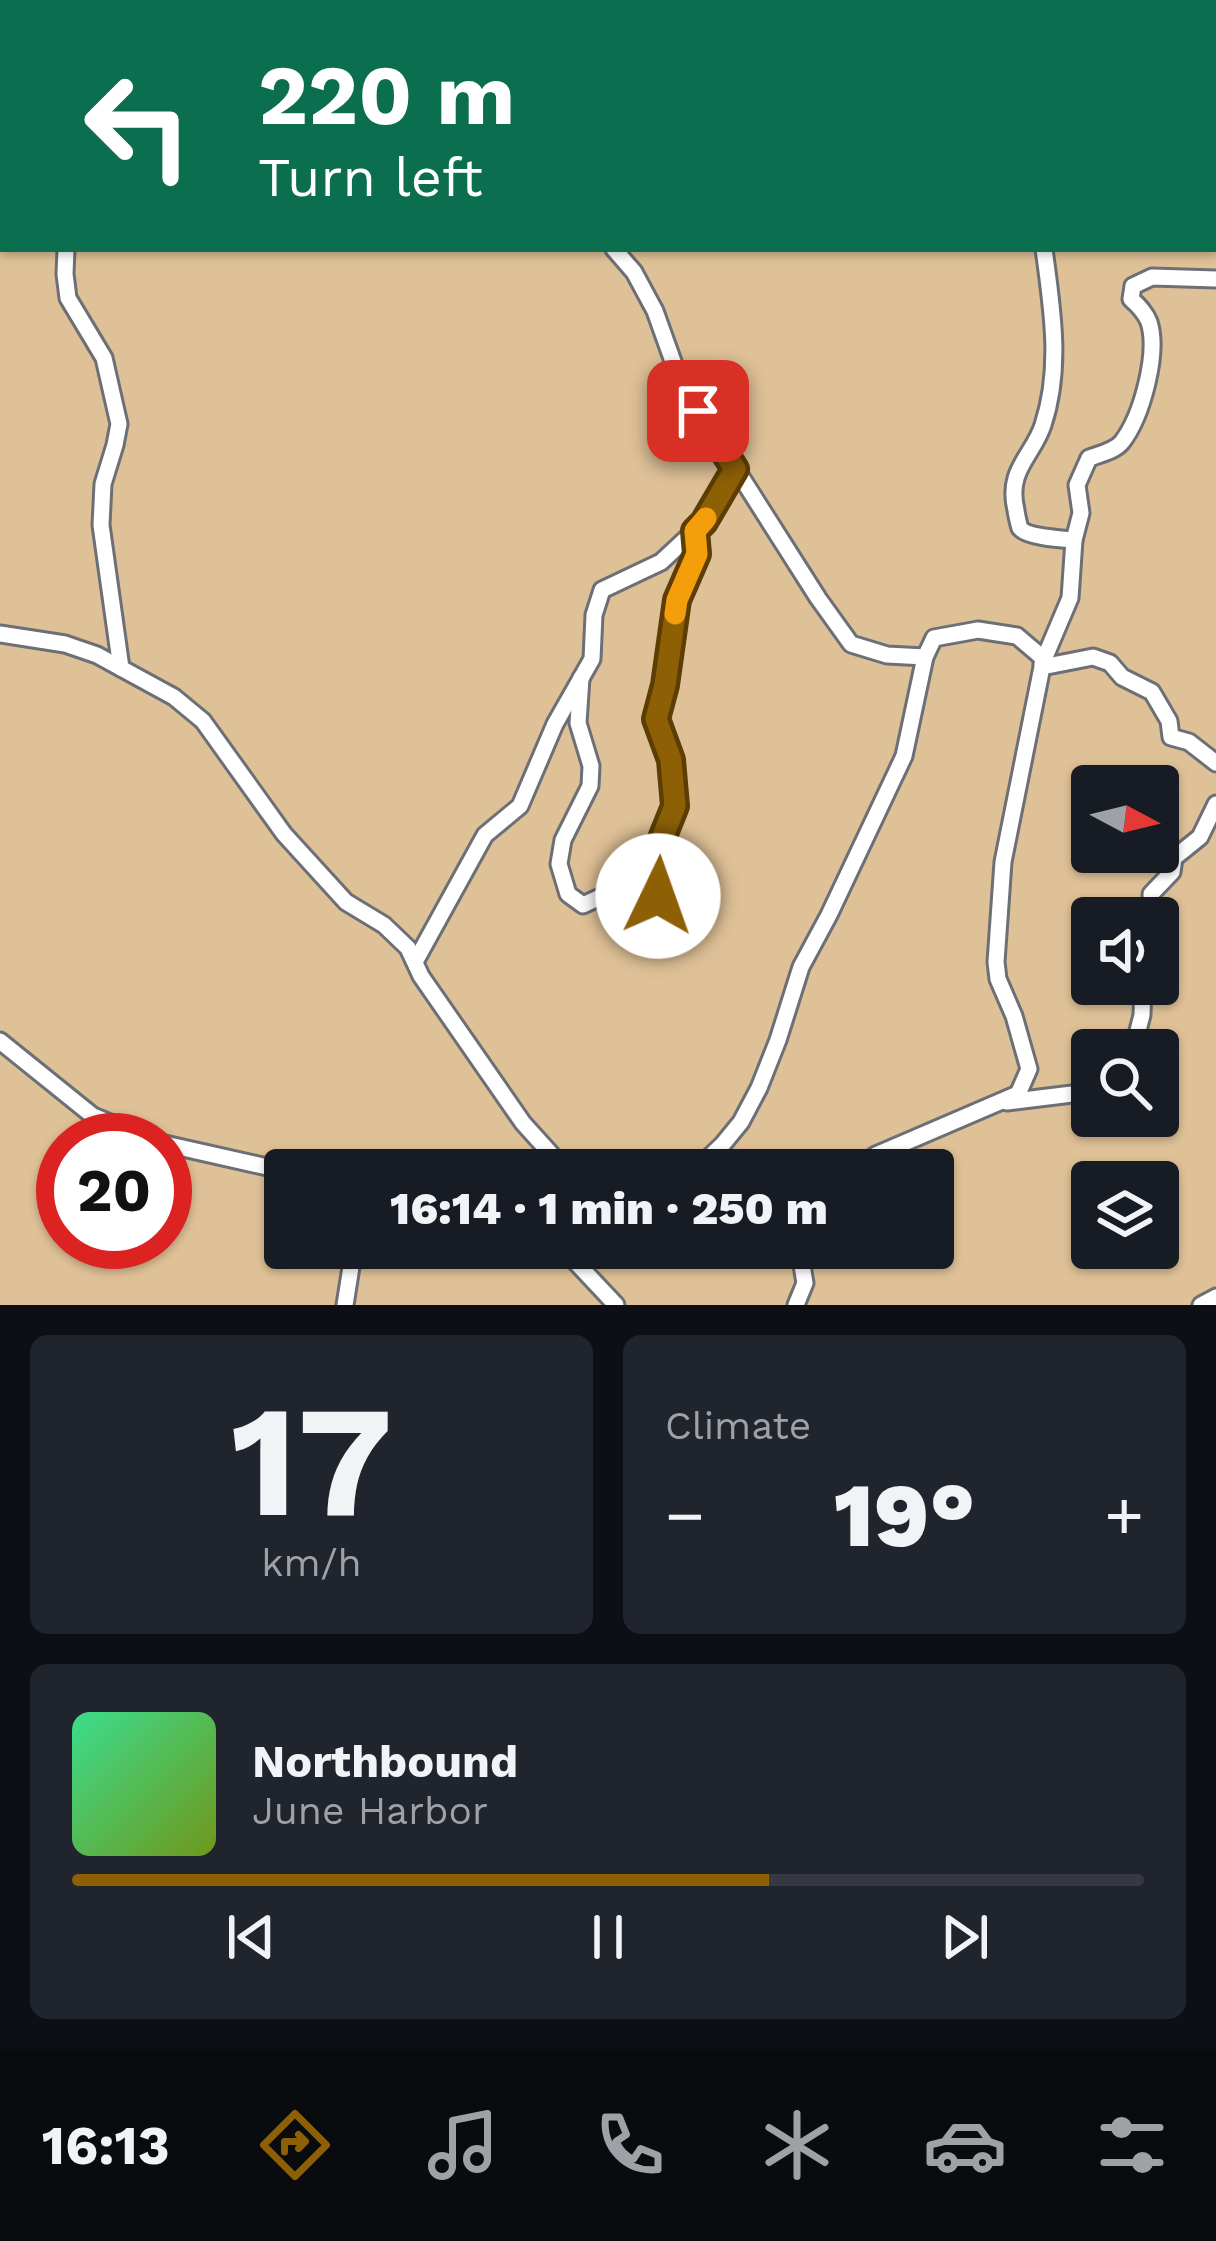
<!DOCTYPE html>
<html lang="en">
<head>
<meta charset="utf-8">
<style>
	body { margin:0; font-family:"Work Sans",sans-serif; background:#20242c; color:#f1f3f6; height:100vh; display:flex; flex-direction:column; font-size:45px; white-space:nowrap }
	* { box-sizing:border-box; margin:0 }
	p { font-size:39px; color:#9ea1a6 }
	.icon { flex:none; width:66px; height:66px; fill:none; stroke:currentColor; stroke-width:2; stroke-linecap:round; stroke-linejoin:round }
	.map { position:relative; height:1305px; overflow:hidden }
	.details { display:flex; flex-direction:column; gap:30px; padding:30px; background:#0d0f14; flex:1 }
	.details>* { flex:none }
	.banner { position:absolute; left:0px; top:0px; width:1218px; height:252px; box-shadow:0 3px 9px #0004; background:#0b6e4f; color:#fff; overflow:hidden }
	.needle { width:78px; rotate:97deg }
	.buttons { position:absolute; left:1071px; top:765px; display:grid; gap:24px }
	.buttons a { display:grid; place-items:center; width:108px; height:108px; border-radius:12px; background:#171b24; box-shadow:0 3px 9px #0004; font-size:60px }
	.speed { position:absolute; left:36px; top:1113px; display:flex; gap:24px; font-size:60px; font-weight:700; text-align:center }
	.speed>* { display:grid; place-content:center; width:156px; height:156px; border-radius:50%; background:#171b24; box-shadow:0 3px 9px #0004; line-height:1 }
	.speed .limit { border:18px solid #d22; background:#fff; color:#111 }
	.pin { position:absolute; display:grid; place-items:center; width:102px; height:102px; color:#fff; margin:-51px; border-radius:24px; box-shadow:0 6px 18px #0006 }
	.me { position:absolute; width:132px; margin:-66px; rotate:3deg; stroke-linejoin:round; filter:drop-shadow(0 0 9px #0008) }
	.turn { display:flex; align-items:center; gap:42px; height:252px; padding:0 60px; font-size:54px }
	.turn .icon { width:156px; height:156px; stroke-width:2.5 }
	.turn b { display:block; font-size:84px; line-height:102px }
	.big { font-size:90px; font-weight:800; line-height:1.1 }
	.details .widget { flex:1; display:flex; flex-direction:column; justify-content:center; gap:18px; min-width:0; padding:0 42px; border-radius:18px; background:#20242c }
	.details .dial { align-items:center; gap:0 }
	.dial b { font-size:156px; line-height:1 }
	.song { display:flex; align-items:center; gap:36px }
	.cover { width:144px; height:144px; border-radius:18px; background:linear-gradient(135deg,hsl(150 70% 55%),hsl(80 70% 35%)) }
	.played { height:12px; border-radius:6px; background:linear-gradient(90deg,#8d6006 65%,#363941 65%) }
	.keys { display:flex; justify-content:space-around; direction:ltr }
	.heat { display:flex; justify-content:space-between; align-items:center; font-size:66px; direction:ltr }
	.details .tiles { flex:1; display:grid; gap:30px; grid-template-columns:1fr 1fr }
	.widget:last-child { grid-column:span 2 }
	.trip { position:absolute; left:264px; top:1149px; width:690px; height:120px; border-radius:12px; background:#171b24; box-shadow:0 3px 9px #0004; font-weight:800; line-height:120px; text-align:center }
	.dock { display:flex; height:192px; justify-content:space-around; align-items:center; background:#090b0e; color:#9ea1a6 }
	.dock .icon { width:84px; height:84px }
	.dock .on { color:#8d6006 }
	.dock b { font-size:54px; color:#f1f3f6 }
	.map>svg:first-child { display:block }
	.green { fill:#dfc197; fill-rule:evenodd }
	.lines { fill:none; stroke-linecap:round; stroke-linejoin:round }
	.minor-casing { stroke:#6c6f75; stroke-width:21 }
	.minor { stroke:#fff; stroke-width:15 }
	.route-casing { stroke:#5c3e04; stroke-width:30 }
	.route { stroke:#8d6006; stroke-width:21 }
	.slow { stroke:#f59e0b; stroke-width:21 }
</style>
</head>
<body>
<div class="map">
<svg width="1216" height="1305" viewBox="0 0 1216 1305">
	<rect width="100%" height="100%" fill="#f2f6fd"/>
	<!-- green -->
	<path class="green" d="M0 0H1216V1305H0ZM3 3H1215V249H3ZM1092 786H1158V852H1092ZM1092 918H1158V984H1092ZM1092 1050H1158V1116H1092ZM63 1140H165V1242H63ZM285 1170H933V1248H285ZM1092 1182H1158V1248H1092Z"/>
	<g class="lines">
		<!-- minor casing -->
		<g class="minor-casing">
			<g id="minor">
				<polyline points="2,0 3,4"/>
				<polyline points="153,0 157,3"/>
				<polyline points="449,0 449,3"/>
				<polyline points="650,0 651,3"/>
				<polyline points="925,0 927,3"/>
				<polyline points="1100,0 1102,3"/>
				<polyline points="1215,57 1216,56"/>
				<polyline points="66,249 65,274 68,298 104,358 119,424 115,445 103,484 101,525 121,668"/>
				<polyline points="614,249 634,272 655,311 680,381 818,598 851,644 887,655 925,657"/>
				<path d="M1044 249C1052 308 1062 368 1043 425 1033 456 1006 470 1016 510 1016 512 1019 526 1020 528 1027 537 1062 539 1074 540"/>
				<polyline points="0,634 65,644 97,655 174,697 203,721 284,834 346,902 384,925 408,948 421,976 523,1123 551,1154 552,1170"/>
				<path d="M1042 664 1070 598 1074 540 1081 513 1077 485 1089 458C1100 454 1115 451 1122 442 1142 416 1159 353 1149 322 1145 312 1139 306 1131 299L1133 286 1152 277 1216 279"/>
				<polyline points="581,678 578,723 591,766 590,786 563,840 559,864 568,894 583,905 613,891 658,896 668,885 658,857 659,846 675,806 671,760 656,719 665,685 677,600 697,553 695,531"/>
				<polyline points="1152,918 1151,894 1172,872 1174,858 1200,837 1216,804"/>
				<polyline points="415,962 485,835 520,806 555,724 592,659 594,615 602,590 661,562 704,522 735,469"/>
				<polyline points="0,1041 93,1116 152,1140"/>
				<polyline points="1133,1050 1142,1015 1143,984"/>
				<polyline points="1007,1102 1072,1094 1092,1087"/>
				<polyline points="165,1144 285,1171"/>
				<polyline points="696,1170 723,1144 741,1122 759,1088 778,1040 801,967 829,915 904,756 925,657 934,638 978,630 1017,636 1044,659"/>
				<polyline points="854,1170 876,1155 1018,1094 1029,1069 1014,1016 998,979 996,962 1003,862 1042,667 1093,657 1110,663 1122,677 1152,692 1169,721 1171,737 1189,742 1216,763"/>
				<polyline points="567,1248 570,1256 616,1305"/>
				<polyline points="345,1305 354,1248"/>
				<polyline points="796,1305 805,1283 799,1248"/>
				<polyline points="1201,1305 1216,1297"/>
			</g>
		</g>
		<!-- minor -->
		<use href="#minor" class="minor"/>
	</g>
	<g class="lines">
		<!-- route casing -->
		<g class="route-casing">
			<polyline id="route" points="658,896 668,884 658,857 659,846 675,806 671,760 656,719 665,685 677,600 697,554 695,531 704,522 735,469 698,411"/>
		</g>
		<!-- route -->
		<use href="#route" class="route"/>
		<!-- slow -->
		<polyline class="slow" points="675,614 677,600 697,554 695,531 706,518"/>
	</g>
</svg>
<div class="buttons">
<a><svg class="needle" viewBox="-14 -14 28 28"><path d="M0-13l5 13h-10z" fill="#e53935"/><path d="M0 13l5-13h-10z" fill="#9ea1a6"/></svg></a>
<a><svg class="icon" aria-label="sound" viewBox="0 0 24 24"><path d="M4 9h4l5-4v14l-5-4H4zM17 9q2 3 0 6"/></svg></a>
<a><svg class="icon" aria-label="search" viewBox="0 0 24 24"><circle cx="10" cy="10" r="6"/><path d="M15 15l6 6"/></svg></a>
<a><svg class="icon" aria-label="layers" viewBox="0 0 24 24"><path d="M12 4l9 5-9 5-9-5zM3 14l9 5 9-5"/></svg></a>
</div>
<div class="speed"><div class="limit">20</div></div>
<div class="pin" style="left:698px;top:411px;background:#d93025"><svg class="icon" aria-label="arrive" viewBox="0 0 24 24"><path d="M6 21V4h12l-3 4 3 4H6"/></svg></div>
<svg class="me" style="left:658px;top:896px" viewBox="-20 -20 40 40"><circle r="19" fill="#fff"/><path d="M0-13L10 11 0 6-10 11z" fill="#8d6006"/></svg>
<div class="trip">16:14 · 1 min · 250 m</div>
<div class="banner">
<div class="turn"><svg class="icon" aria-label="left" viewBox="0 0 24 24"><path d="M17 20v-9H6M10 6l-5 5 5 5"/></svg><div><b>220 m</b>Turn left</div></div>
</div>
</div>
<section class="details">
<div class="tiles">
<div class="widget dial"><b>17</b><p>km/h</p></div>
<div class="widget"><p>Climate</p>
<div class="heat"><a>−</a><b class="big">19°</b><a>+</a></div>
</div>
<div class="widget">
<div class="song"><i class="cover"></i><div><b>Northbound</b><p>June Harbor</p></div></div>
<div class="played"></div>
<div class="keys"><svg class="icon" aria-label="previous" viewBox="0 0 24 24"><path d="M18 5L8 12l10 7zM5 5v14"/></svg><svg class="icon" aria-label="pause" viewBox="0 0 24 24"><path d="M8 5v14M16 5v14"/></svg><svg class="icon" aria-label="next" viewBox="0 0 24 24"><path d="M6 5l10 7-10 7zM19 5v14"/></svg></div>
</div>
</div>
</section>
<nav class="dock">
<b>16:13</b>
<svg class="icon on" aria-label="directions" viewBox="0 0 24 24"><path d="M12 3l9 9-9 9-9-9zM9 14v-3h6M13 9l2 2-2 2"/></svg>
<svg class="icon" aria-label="music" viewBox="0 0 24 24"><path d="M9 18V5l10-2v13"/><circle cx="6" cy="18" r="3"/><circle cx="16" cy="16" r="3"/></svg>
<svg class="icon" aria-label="phone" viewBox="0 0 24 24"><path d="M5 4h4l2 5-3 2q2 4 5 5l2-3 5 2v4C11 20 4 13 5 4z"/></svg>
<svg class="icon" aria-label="climate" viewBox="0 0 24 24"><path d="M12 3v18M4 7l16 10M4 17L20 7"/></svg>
<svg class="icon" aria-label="car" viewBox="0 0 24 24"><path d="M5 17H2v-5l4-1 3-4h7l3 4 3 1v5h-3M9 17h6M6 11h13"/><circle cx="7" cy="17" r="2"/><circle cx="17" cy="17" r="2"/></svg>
<svg class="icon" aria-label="filters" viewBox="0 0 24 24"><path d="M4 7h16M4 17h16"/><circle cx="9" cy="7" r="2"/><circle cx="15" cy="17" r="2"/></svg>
</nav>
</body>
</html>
